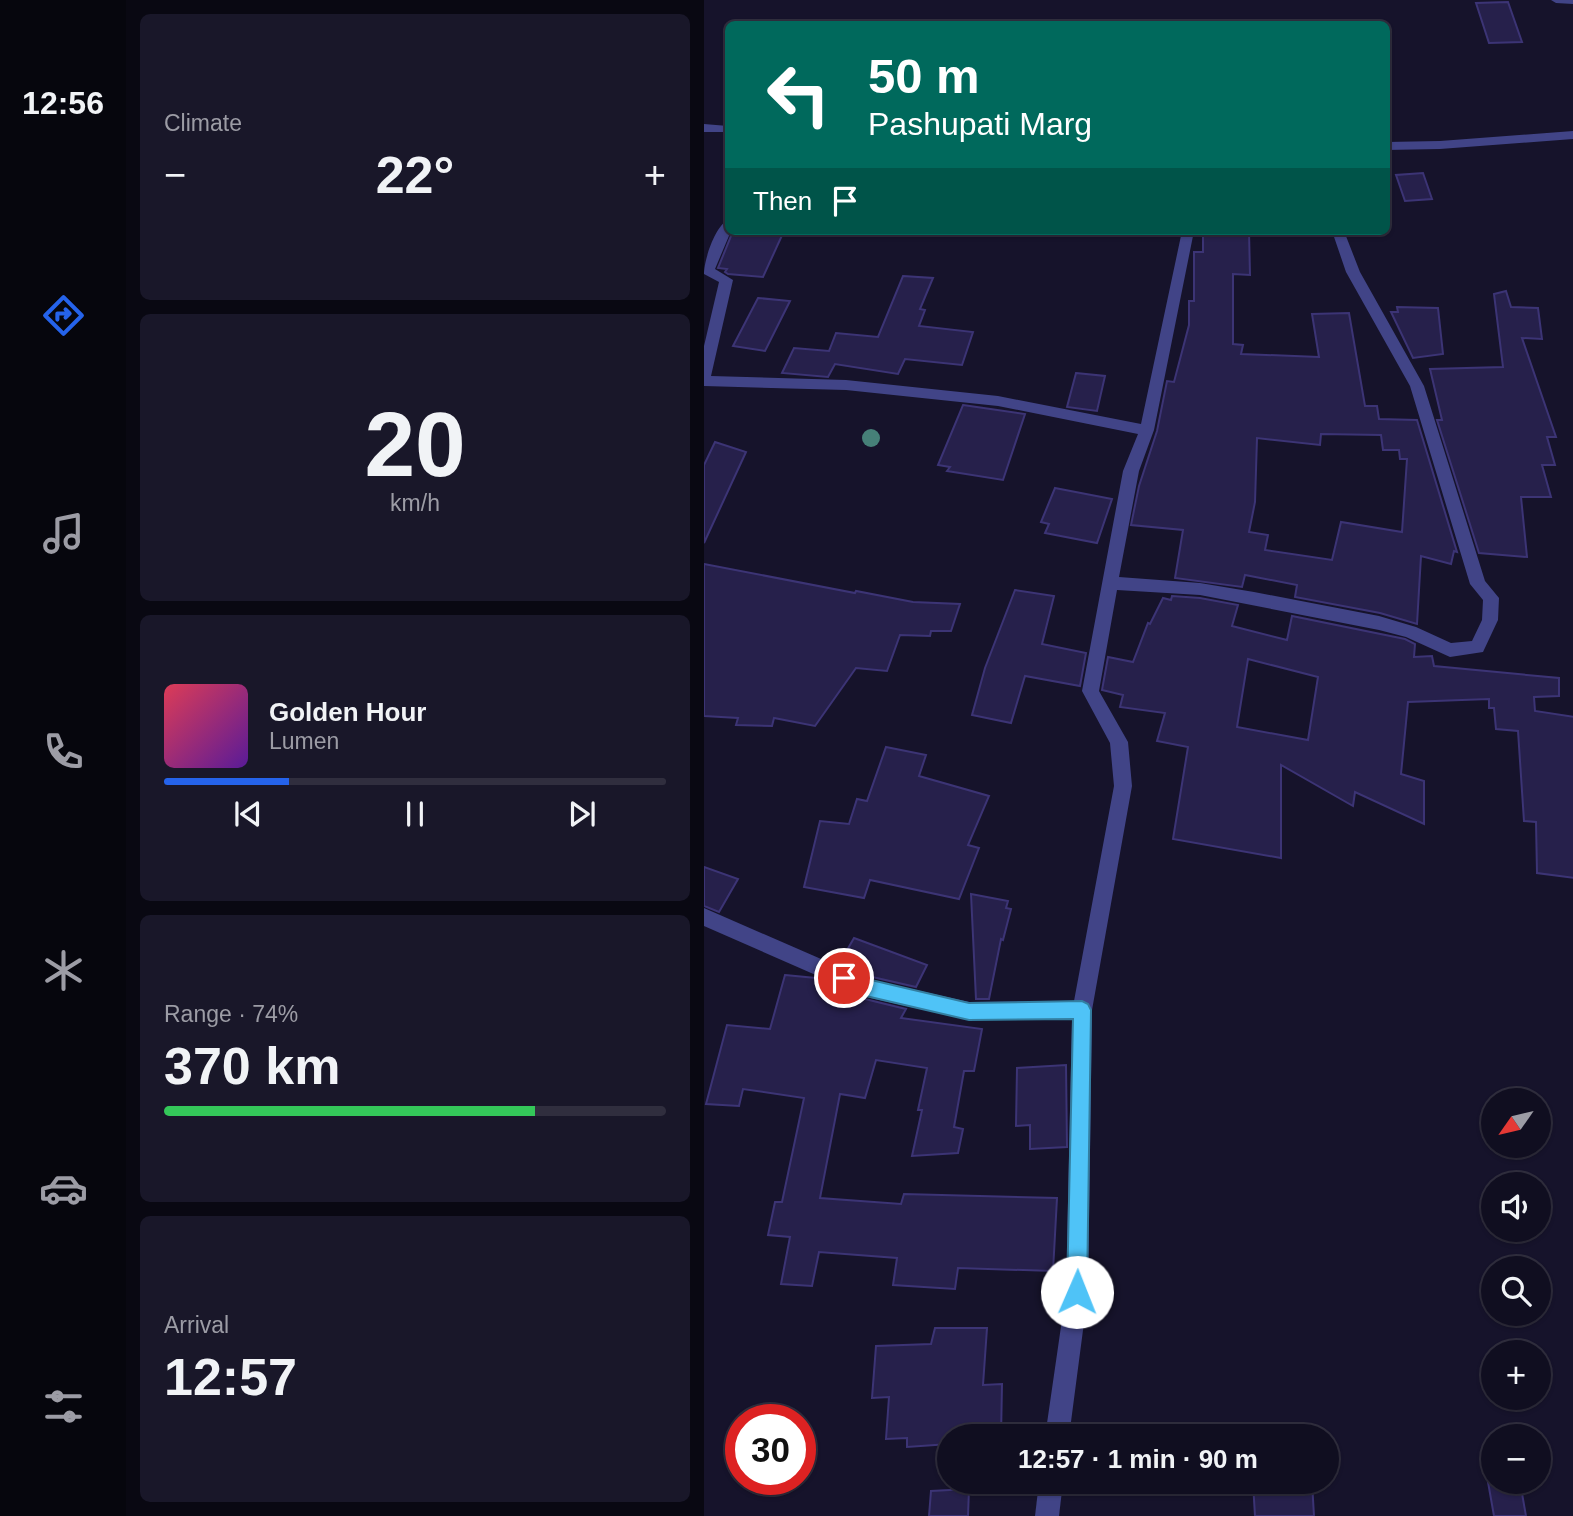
<!DOCTYPE html>
<html lang="en">
<head>
<meta charset="utf-8">
<style>
	body { margin:0; font-family:Arial,sans-serif; background:#191729; color:#f1f3f6; height:100vh; display:flex; flex-direction:column; font-size:26px; white-space:nowrap }
	* { box-sizing:border-box; margin:0 }
	p { font-size:23px; color:#9c9ca5 }
	.icon { flex:none; width:38px; height:38px; fill:none; stroke:currentColor; stroke-width:2; stroke-linecap:round; stroke-linejoin:round }
	.map { position:relative; flex:1; overflow:hidden }
	.details { display:flex; flex-direction:column; gap:14px; padding:14px; background:#090812; width:578px }
	.details>* { flex:none }
	.banner { position:absolute; left:21px; top:21px; width:665px; height:214px; border-radius:10px; box-shadow:0 2px 5px #0004,0 0 0 2px #302e3e; background:#00695c; color:#fff; overflow:hidden }
	.needle { width:46px; rotate:236deg }
	.buttons { position:absolute; left:777px; top:1088px; display:grid; gap:14px }
	.buttons a { display:grid; place-items:center; width:70px; height:70px; border-radius:50%; background:#100e20; box-shadow:0 2px 5px #0004,0 0 0 2px #302e3e; font-size:35px }
	.speed { position:absolute; left:21px; top:1404px; display:flex; gap:14px; font-size:35px; font-weight:700; text-align:center }
	.speed>* { display:grid; place-content:center; width:91px; height:91px; border-radius:50%; background:#100e20; box-shadow:0 2px 5px #0004,0 0 0 2px #302e3e; line-height:1 }
	.speed .limit { border:10px solid #d22; background:#fff; color:#111 }
	.pin { position:absolute; display:grid; place-items:center; width:60px; height:60px; color:#fff; margin:-30px; border:4px solid #fff; border-radius:50%; box-shadow:0 2px 7px #0007 }
	.me { position:absolute; width:77px; margin:-38px; rotate:1deg; stroke-linejoin:round; filter:drop-shadow(0 0 5px #0008) }
	.turn { display:flex; align-items:center; gap:24px; height:147px; padding:0 28px; font-size:32px }
	.turn .icon { width:91px; height:91px; stroke-width:2.5 }
	.turn b { display:block; font-size:49px; line-height:60px }
	.then { display:flex; align-items:center; height:66px; padding:0 28px; background:#0003; gap:14px; font-size:26px }
	.big { font-size:52px; font-weight:700; line-height:1.1 }
	.details .widget { flex:1; display:flex; flex-direction:column; justify-content:center; gap:10px; min-width:0; padding:0 24px; border-radius:10px; background:#191729 }
	.details .dial { align-items:center; gap:0 }
	.dial b { font-size:91px; line-height:1 }
	.song { display:flex; align-items:center; gap:21px }
	.cover { width:84px; height:84px; border-radius:10px; background:linear-gradient(135deg,hsl(350 70% 55%),hsl(270 70% 35%)) }
	.played { height:7px; border-radius:4px; background:linear-gradient(90deg,#2563eb 25%,#302e3e 25%) }
	.keys { display:flex; justify-content:space-around; direction:ltr }
	.heat { display:flex; justify-content:space-between; align-items:center; font-size:38px; direction:ltr }
	.charge { height:10px; border-radius:5px; background:linear-gradient(90deg,#34c759 74%,#302e3e 0) }
	.trip { position:absolute; left:233px; top:1424px; width:402px; height:70px; border-radius:35px; background:#100e20; box-shadow:0 2px 5px #0004,0 0 0 2px #302e3e; font-weight:700; line-height:70px; text-align:center }
	main { display:flex; flex:1; min-height:0 }
	.menu { display:flex; flex-direction:column; width:126px; justify-content:space-around; align-items:center; background:#06060d; color:#9c9ca5 }
	.menu .icon { width:49px; height:49px }
	.menu .selected { color:#2563eb }
	.menu b { font-size:32px; color:#f1f3f6 }
	.map>svg:first-child { display:block }
	.building { fill:#26204b; stroke:#3c3475; stroke-width:2; fill-rule:evenodd }
	.lines { fill:none; stroke-linecap:round; stroke-linejoin:round }
	.minor { fill:#414487; fill-rule:evenodd }
	.tree { fill:#468078 }
	.route { fill:#4fc3f7; stroke:#337fa1; stroke-width:2 }
</style>
</head>
<body>
<main>
<nav class="menu">
<b>12:56</b>
<svg class="icon selected" aria-label="directions" viewBox="0 0 24 24"><path d="M12 3l9 9-9 9-9-9zM9 14v-3h6M13 9l2 2-2 2"/></svg>
<svg class="icon" aria-label="music" viewBox="0 0 24 24"><path d="M9 18V5l10-2v13"/><circle cx="6" cy="18" r="3"/><circle cx="16" cy="16" r="3"/></svg>
<svg class="icon" aria-label="phone" viewBox="0 0 24 24"><path d="M5 4h4l2 5-3 2q2 4 5 5l2-3 5 2v4C11 20 4 13 5 4z"/></svg>
<svg class="icon" aria-label="climate" viewBox="0 0 24 24"><path d="M12 3v18M4 7l16 10M4 17L20 7"/></svg>
<svg class="icon" aria-label="car" viewBox="0 0 24 24"><path d="M5 17H2v-5l4-1 3-4h7l3 4 3 1v5h-3M9 17h6M6 11h13"/><circle cx="7" cy="17" r="2"/><circle cx="17" cy="17" r="2"/></svg>
<svg class="icon" aria-label="filters" viewBox="0 0 24 24"><path d="M4 7h16M4 17h16"/><circle cx="9" cy="7" r="2"/><circle cx="15" cy="17" r="2"/></svg>
</nav>
<section class="details">
<div class="widget"><p>Climate</p>
<div class="heat"><a>−</a><b class="big">22°</b><a>+</a></div>
</div>
<div class="widget dial"><b>20</b><p>km/h</p></div>
<div class="widget">
<div class="song"><i class="cover"></i><div><b>Golden Hour</b><p>Lumen</p></div></div>
<div class="played"></div>
<div class="keys"><svg class="icon" aria-label="previous" viewBox="0 0 24 24"><path d="M18 5L8 12l10 7zM5 5v14"/></svg><svg class="icon" aria-label="pause" viewBox="0 0 24 24"><path d="M8 5v14M16 5v14"/></svg><svg class="icon" aria-label="next" viewBox="0 0 24 24"><path d="M6 5l10 7-10 7zM19 5v14"/></svg></div>
</div>
<div class="widget"><p>Range · 74%</p><b class="big">370 km</b><div class="charge"></div></div>
<div class="widget"><p>Arrival</p><b class="big">12:57</b></div>
</section>
<div class="map">
<svg width="870" height="1516" viewBox="0 0 870 1516">
	<rect width="100%" height="100%" fill="#16132b"/>
	<!-- building -->
	<g class="building">
		<polygon points="804,2 818,42 785,43 772,3"/>
		<polygon points="719,173 728,199 701,201 692,175"/>
		<polygon points="29,231 80,231 59,277 24,274 21,272 23,269 14,268"/>
		<path d="M519 231H545L546 275 529 274V344L539 345 537 354 615 357 608 314 645 313 661 406H673L675 419 713 420 753 552 750 551 747 564 717 556 713 624 676 613 591 597 593 585 541 575 538 587 471 578 479 530 427 525 435 486 453 431 463 381 470 382 485 325V301H490V252H499V233L519 234ZM617 434 677 435 679 450H695L696 459H703L698 532 637 522 628 560 561 550 564 535 545 532 551 502 553 438 616 445Z"/>
		<polygon points="199,276 229,278 216,309 221,310 215,326 269,332 258,365 201,359 194,374 131,364 124,377 78,373 90,348 125,351 132,333 174,337"/>
		<polygon points="802,291 807,307 834,308 838,339 818,338 852,437 843,437 851,465 838,465 847,497 817,497 823,557 775,553 733,420 738,420 726,369 799,367 790,294"/>
		<polygon points="54,298 86,301 61,351 29,346"/>
		<polygon points="693,307 734,308 739,354 709,358 687,312 694,312"/>
		<polygon points="372,373 401,376 393,411 363,407"/>
		<polygon points="259,405 321,414 299,480 243,471 246,467 234,465"/>
		<polygon points="11,442 42,452 0,543 0,465"/>
		<polygon points="351,488 408,499 393,543 341,533 345,524 337,522"/>
		<polygon points="0,564 151,593 152,591 209,602 256,604 247,631 227,631 226,636 196,635 183,671 152,668 111,726 70,718 68,726 32,725 34,718 0,716"/>
		<polygon points="311,590 350,596 338,644 382,653 376,686 321,676 307,723 268,715 281,668"/>
		<path d="M468 596 496 598 534 605 528 626 583 640 588 616 701 639 711 644 710 657 728 656 730 666 855 678V696L830 697 831 711 870 717V878L833 873 832 822 820 821 814 731 792 729 790 708H785V699L704 702 697 774 720 781V824L651 792 649 806 577 765V858L469 839 484 747 453 741 461 713 416 707 419 695 398 690 404 657 429 662 444 623 446 624 459 598 467 600ZM544 659 614 677 604 740 533 727Z"/>
		<polygon points="182,747 222,755 215,776 285,796 264,845 275,848 255,899 166,880 160,898 100,887 116,821 145,824 153,799 163,801"/>
		<polygon points="0,867 34,879 15,912 0,906"/>
		<polygon points="267,894 304,901 302,908 307,909 299,940 297,939 285,999 272,999"/>
		<polygon points="150,938 223,965 212,987 164,976 135,964"/>
		<polygon points="81,975 112,978 161,999 202,1009 197,1018 278,1029 270,1071 260,1071 250,1127 259,1129 254,1153 208,1156 218,1110 214,1110 223,1068 172,1060 161,1098 136,1094 116,1198 197,1204 200,1194 353,1198 349,1271 254,1268 251,1289 189,1285 193,1258 115,1252 108,1286 77,1284 86,1237 64,1235 71,1202 78,1202 100,1098 39,1089 35,1106 2,1104 23,1025 66,1029"/>
		<polygon points="362,1065 363,1147 326,1149 326,1125 312,1126 313,1068"/>
		<polygon points="231,1328 283,1328 279,1385 298,1384 297,1437 245,1437 245,1444 203,1447 203,1438 182,1439 185,1397 168,1398 172,1346 227,1344"/>
		<polygon points="549,1482 608,1482 610,1516 551,1516"/>
		<polygon points="784,1482 816,1482 822,1516 790,1516"/>
		<polygon points="265,1489 264,1516 225,1516 227,1491"/>
	</g>
	<g class="lines">
		<!-- minor -->
		<g class="minor">
			<polygon points="847,0 870,0 870,4 852,3"/>
			<polygon points="0,124 24,126 24,132 0,132"/>
			<polygon points="870,131 870,139 736,149 682,150 682,142 736,141"/>
			<path d="M24 220V231H27L11 269 29 280 7 376 142 380 294 396 437 424 478 231H490L450 430 435 471 415 577 496 583 550 592 675 616 712 627 747 643 768 641 778 620 779 600 766 584 706 386 642 272 628 231H640L656 272 720 386 781 581 795 598 794 620 779 652 746 657 702 637 675 630 496 595 413 590 395 691 424 742 428 786 388 1010 384 1292 365 1437H341L362 1292 368 1020H265L162 997 0 926V908L163 979 265 1002 370 1001 410 786 406 743 378 691 419 471 434 434 294 406 142 390 0 386V346L15 282 0 274C0 260 11 226 24 220Z"/>
			<polygon points="335,1482 359,1482 355,1516 331,1516"/>
		</g>
	</g>
	<!-- trees -->
	<circle class="tree" cx="167" cy="438" r="9"/>
	<!-- route -->
	<polygon class="route" points="140,970 163,979 265,1003 378,1001 384,1004 387,1010 383,1292 380,1299 373,1302 365,1299 363,1292 369,1019 265,1020 162,996 134,984 131,978 134,972"/>
</svg>
<div class="buttons">
<a><svg class="needle" viewBox="-14 -14 28 28"><path d="M0-13l5 13h-10z" fill="#e53935"/><path d="M0 13l5-13h-10z" fill="#9c9ca5"/></svg></a>
<a><svg class="icon" aria-label="sound" viewBox="0 0 24 24"><path d="M4 9h4l5-4v14l-5-4H4zM17 9q2 3 0 6"/></svg></a>
<a><svg class="icon" aria-label="search" viewBox="0 0 24 24"><circle cx="10" cy="10" r="6"/><path d="M15 15l6 6"/></svg></a>
<a>+</a>
<a>−</a>
</div>
<div class="speed"><div class="limit">30</div></div>
<div class="pin" style="left:140px;top:978px;background:#d93025"><svg class="icon" aria-label="arrive" viewBox="0 0 24 24"><path d="M6 21V4h12l-3 4 3 4H6"/></svg></div>
<svg class="me" style="left:373px;top:1292px" viewBox="-20 -20 40 40"><circle r="19" fill="#fff"/><path d="M0-13L10 11 0 6-10 11z" fill="#4fc3f7"/></svg>
<div class="trip">12:57 · 1 min · 90 m</div>
<div class="banner">
<div class="turn"><svg class="icon" aria-label="left" viewBox="0 0 24 24"><path d="M17 20v-9H6M10 6l-5 5 5 5"/></svg><div><b>50 m</b>Pashupati Marg</div></div>
<div class="then">Then<svg class="icon" aria-label="arrive" viewBox="0 0 24 24"><path d="M6 21V4h12l-3 4 3 4H6"/></svg></div>
</div>
</div>
</main>
</body>
</html>
